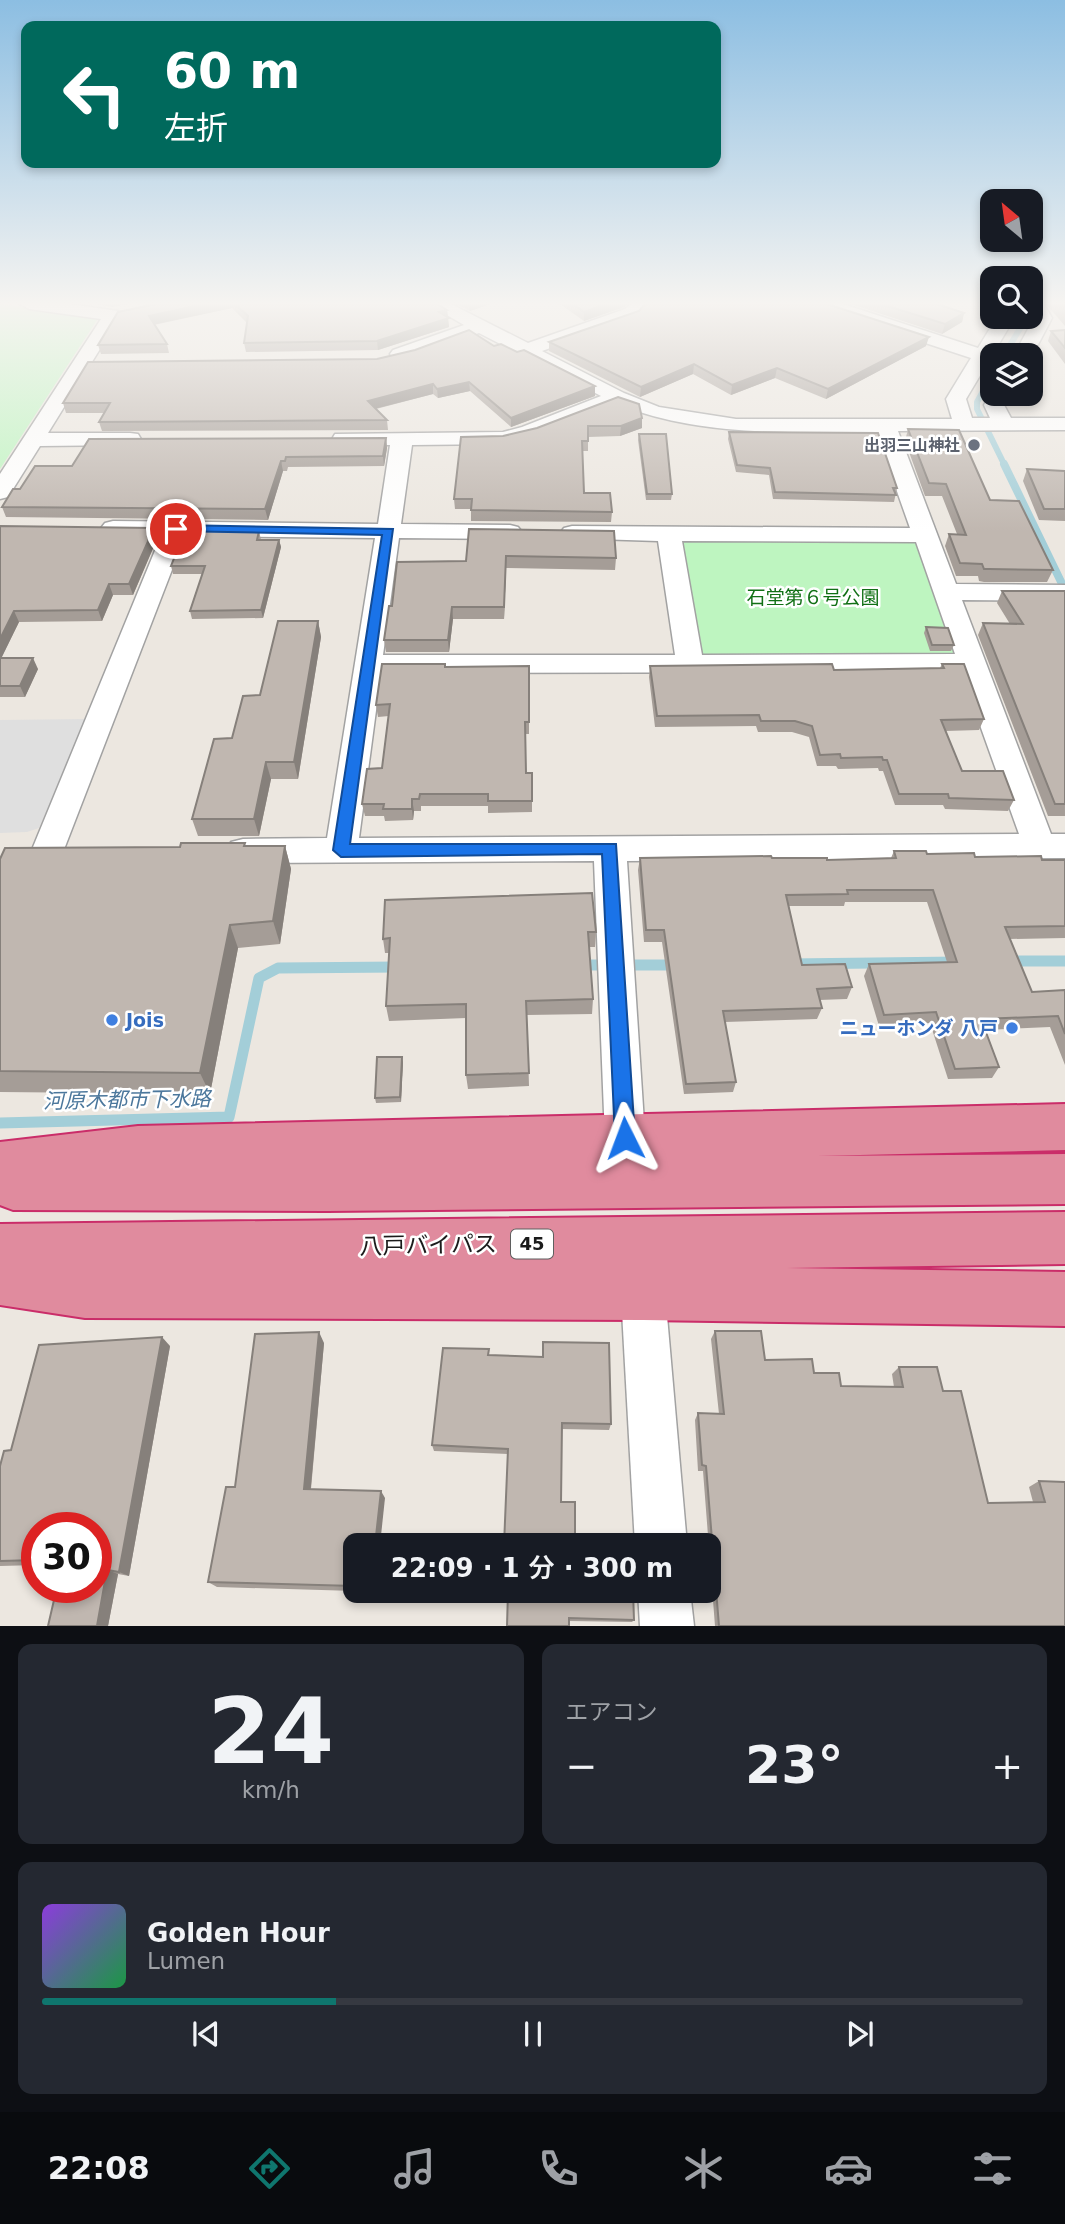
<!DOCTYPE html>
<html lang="ja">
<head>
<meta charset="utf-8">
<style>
	body { margin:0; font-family:"DejaVu Sans","Noto Sans JP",sans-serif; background:#242831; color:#f1f3f6; height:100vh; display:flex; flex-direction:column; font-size:26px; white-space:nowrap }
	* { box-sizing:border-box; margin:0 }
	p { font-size:23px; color:#9ea1a6 }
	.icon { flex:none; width:38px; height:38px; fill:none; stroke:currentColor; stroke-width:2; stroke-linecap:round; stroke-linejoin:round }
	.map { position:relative; height:1626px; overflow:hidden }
	.details { display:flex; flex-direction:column; gap:18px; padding:18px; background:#0d0f14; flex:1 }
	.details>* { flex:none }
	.top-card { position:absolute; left:21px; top:21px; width:700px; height:147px; border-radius:14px; box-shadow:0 4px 10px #0003; background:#00695c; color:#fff; overflow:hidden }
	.needle { width:46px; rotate:331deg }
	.controls { position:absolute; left:980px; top:189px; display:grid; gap:14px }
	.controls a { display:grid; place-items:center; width:63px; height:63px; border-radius:14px; background:#171b24; box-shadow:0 4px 10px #0003; font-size:35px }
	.speed { position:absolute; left:21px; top:1512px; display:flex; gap:14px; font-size:35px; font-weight:700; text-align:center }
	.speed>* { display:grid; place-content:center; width:91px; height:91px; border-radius:50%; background:#171b24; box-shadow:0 4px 10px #0003; line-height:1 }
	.speed .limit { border:10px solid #d22; background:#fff; color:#111 }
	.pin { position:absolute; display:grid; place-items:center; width:60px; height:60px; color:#fff; margin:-30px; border:4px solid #fff; border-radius:50%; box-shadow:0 2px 7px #0007 }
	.me { position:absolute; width:77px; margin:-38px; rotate:357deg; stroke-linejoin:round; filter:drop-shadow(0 0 5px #0008) }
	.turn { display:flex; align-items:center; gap:24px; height:147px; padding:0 28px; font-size:32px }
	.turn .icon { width:91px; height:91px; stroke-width:2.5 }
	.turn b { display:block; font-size:49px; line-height:60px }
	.big { font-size:52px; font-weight:600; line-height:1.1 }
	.details .tile { flex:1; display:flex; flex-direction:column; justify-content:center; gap:10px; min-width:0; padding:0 24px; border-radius:14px; background:#242831 }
	.details .dial { align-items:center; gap:0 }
	.dial b { font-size:91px; line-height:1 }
	.song { display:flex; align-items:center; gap:21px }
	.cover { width:84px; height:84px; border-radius:10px; background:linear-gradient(135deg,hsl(270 70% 55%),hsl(140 70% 35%)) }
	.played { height:7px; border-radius:4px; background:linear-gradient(90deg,#0f766e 30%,#363941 30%) }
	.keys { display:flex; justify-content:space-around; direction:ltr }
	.heat { display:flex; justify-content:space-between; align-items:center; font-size:38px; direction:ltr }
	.details .tiles { flex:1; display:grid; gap:18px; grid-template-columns:1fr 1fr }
	.tile:last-child { grid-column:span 2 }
	.trip { position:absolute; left:343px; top:1533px; width:378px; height:70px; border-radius:14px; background:#171b24; box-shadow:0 4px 10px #0003; font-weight:600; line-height:70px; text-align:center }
	.dock { display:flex; height:112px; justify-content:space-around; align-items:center; background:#090b0e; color:#9ea1a6 }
	.dock .icon { width:49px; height:49px }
	.dock .current { color:#0f766e }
	.dock b { font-size:32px; color:#f1f3f6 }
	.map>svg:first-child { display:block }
	.park { fill:#bef5c0 }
	.parking { fill:#dfdfdf }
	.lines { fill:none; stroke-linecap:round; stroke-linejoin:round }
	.stream-far2 { stroke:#a3ced8; stroke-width:6 }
	.stream-far1 { stroke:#a3ced8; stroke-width:8 }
	.stream { stroke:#a3ced8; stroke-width:11 }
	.minor-casing { stroke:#a2a2a2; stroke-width:3 }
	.highway-casing { stroke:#ca2d69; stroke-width:4 }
	.minor { fill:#fff; fill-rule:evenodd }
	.highway { fill:#e08b9e; fill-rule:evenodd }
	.wall { fill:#a59d97 }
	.shaded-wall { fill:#86807b }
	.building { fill:#c0b7b0; stroke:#86807b; stroke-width:2 }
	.route { fill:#1a73e8; stroke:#114b97; stroke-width:2 }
	.worship-dot { fill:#6b7280; stroke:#fff; stroke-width:2.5 }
	.shop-dot { fill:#3f7fe0; stroke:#fff; stroke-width:2.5 }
	.labels { text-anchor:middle; stroke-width:5; stroke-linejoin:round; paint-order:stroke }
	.far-worship-label { font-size:16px; font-weight:bold; fill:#5b616d; stroke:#fff; text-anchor:end }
	.shield { fill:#fff; stroke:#5f5f5f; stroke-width:2 }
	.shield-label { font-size:18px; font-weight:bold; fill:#1b1b1b }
	.park-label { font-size:19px; fill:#117015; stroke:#fff }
	.shop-label { font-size:19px; font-weight:bold; fill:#366cbe; stroke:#fff; text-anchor:start }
	.water-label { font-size:21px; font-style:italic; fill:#4b779c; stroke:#fff }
	.near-street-label { font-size:23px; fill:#1b1b1b; stroke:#fff }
</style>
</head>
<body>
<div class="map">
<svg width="1065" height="1626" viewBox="0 0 1065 1626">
	<rect width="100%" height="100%" fill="#ece7e0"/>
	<!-- park -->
	<g class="park">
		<polygon points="0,304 99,317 0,469"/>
		<polygon points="680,539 914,540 957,655 699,654"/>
	</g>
	<!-- parking -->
	<polygon class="parking" points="88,719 39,828 27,832 0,833 0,720"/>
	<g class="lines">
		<!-- stream-far2 -->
		<g class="stream-far2">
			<polyline points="1004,355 1027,317"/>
			<polyline points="992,375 977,402 977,409 1005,466"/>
		</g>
		<!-- stream-far1 -->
		<polyline class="stream-far1" points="1004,464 1065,590"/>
		<!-- stream -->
		<g class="stream">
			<polyline points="1009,961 1065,961"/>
			<polyline points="789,964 959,962"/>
			<polyline points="579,965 676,965"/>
			<polyline points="0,1123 229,1117 259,978 278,968 399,967"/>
		</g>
		<!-- minor casing -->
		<g class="minor-casing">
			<g id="minor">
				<polygon points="20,304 69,304 118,311 121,315 48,433 130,433 138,434 141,439 138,444 130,445 40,446 8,497 0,499 0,474 101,319 29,309"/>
				<path d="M428 304H451L528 343 625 309 631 304H650L637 317 542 351 624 393 659 407 736 419H952L946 399 971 358 819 308 816 304H843L978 348 997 317H1015L966 399 972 418H990L984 405 992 391V394H1010L1004 405 1011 418H1065V430L898 431 956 584 1065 585V601L962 600 1051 834H1065V858L627 861 645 1138 639 1152 625 1157 611 1152 605 1138 594 861 243 863 231 860 227 851 231 842 243 839 327 838 375 538 185 536 63 852 59 861 47 865 35 861 31 852 161 536 105 533 101 528 105 523 113 521 378 524 390 445H343L335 444 332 439 335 434 503 432 522 427 601 396 479 333 407 358H393L390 354 393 350 464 325ZM617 404C700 437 789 432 876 432L910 528 572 526 564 528 560 533 564 538 658 541 675 655H383L399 538 510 539 518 537 522 532 518 527 510 525 401 524 412 445 503 444 536 436ZM682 541 916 542 955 654 702 655ZM961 672 1019 834 359 838 381 673Z"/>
				<polygon points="1031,304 1044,304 1052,318 1031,358 1031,355 1014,355 1034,318"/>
				<polygon points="643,1271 659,1277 665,1293 687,1545 635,1545 621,1293 627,1277"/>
				<polygon points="638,1591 690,1591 694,1626 640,1626"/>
			</g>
		</g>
		<!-- highway casing -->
		<g class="highway-casing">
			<g id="highway">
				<polygon points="1065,1104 1065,1150 817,1156 1065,1154 1065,1204 327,1211 13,1210 0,1205 0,1142 138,1126"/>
				<polygon points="1065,1212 1065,1264 787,1268 1065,1272 1065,1326 643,1320 85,1318 0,1305 0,1224"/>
			</g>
		</g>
		<!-- minor -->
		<use href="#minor" class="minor"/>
		<!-- highway -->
		<use href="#highway" class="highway"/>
	</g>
	<!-- wall -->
	<g class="wall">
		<polygon points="96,304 127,304 112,307"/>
		<polygon points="156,304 437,304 447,310 449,327 378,350 246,352 244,343 247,323 232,308 154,325 167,344 169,353 101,354 98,345"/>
		<polygon points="456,304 490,304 470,311"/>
		<polygon points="560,304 627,304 624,307 584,321"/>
		<polygon points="851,304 944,304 941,305 964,313 962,322 942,334"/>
		<polygon points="1046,304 1065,304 1065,326"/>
		<polygon points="639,311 926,346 826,399 775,378 731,395 693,374 640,397 549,351 549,342"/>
		<polygon points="1065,330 1065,364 1048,341 1051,331"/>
		<polygon points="494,346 517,352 595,386 595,396 511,427 470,391 438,398 433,394 376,409 387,420 388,430 102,431 99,422 105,413 66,413 63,403 377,359"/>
		<polygon points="639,404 642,428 620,436 588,437 588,451 582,451 584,493 612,512 611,522 471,521 471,509 455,509 454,499 503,436"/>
		<polygon points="908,429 990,500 1053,570 1047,582 984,582 979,581 978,576 956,576 945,546 949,534 957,534 942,496 925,496 905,441"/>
		<polygon points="729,432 813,433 813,432 897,488 894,502 773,499 769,475 736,472 728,439"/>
		<polygon points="639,434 672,494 671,500 646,500 638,440"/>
		<polygon points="386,438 387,448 384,466 288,467 287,471 283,471 268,520 6,517 2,507 20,489 72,466"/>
		<polygon points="1027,469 1065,471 1065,521 1039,520 1023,481"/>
		<polygon points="0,526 157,539 133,595 113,595 102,621 19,622 1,658 38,669 25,697 0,697"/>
		<polygon points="469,529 616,558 615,570 506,568 504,619 453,619 449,652 386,652 384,640 392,606 466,561"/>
		<polygon points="259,531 261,540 279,540 281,547 263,618 192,619 190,611 202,574 173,574 171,566"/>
		<polygon points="1002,591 1065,591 1065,816 1048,816 978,635 983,623 1010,624 997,603"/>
		<polygon points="318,621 321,637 298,779 271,779 259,836 198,836 192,819 232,738 260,695"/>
		<polygon points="926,627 954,645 951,651 930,651 924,633"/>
		<polygon points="942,664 984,719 979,730 945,731 962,771 1014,800 1008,811 945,809 943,805 895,805 883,771 879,771 878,768 838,769 836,766 817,766 809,737 792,732 758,732 756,726 655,727 649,677 650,666 834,670 940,668"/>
		<polygon points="529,666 529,734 525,734 526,773 532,773 532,812 488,813 488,806 421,806 421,811 414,811 413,820 385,821 384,816 365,816 362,804 382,768 389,716 378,717 376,705 446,667"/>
		<polygon points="246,846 285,846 291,869 280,944 238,948 210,1094 0,1092 0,859"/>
		<polygon points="894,851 975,857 1042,860 1065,860 1065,938 1010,939 1032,992 1065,990 1065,1065 1050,1027 985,1030 999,1067 992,1078 948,1079 930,1023 879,1026 864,976 869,964 947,962 927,902 845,902 844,906 789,906 802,965 852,987 847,999 819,1000 822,1008 817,1019 725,1022 736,1082 733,1092 684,1094 662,942 644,942 638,870 640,858 772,858 827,860 891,858"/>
		<polygon points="596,932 595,947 589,947 593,999 592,1014 527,1015 529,1086 468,1089 466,1075 466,1018 389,1021 386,1006 389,953 385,953 383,939"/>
		<polygon points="403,1062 401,1102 376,1103 375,1098"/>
		<polygon points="715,1331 765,1360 814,1373 841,1386 894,1387 892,1374 899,1367 943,1391 988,1503 1033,1502 1029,1487 1039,1481 1065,1482 1065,1626 715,1626 703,1471 698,1471 695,1420 698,1413 719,1414 711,1339"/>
		<polygon points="324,1343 311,1489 385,1498 355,1545 355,1591 217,1587 208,1582 235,1487"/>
		<polygon points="170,1346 129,1576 118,1574 108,1626 48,1626 96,1587 37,1528 37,1565 0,1566 0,1466 11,1450"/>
		<polygon points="489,1349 489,1355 611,1424 609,1430 562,1429 561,1502 508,1454 434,1451 432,1445"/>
		<polygon points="503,1591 633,1591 634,1620 632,1622 569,1621 508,1594 503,1594"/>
	</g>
	<!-- shaded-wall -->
	<g class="shaded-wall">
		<polygon points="111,304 127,304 112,307"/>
		<polygon points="206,304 231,304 232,308 151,325 149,316"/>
		<polygon points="470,304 490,304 470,311"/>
		<polygon points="607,304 627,304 624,307 584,321 584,312"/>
		<polygon points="447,310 449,327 378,350 377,341"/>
		<polygon points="964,313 962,322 942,334 945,324"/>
		<polygon points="929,337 926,346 826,399 828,389"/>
		<polygon points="694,364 693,374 640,397 641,387"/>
		<polygon points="777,368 775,378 731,395 732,385"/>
		<polygon points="469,382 470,391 438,398 437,389"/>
		<polygon points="433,384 433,394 370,410 368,401"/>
		<polygon points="595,386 595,396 511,427 511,418"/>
		<polygon points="642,418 642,428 620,436 621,426"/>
		<polygon points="386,438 387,448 384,466 383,456"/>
		<polygon points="281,461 283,471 268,520 265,509"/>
		<polygon points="154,528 157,539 133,595 129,584"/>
		<polygon points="279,540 281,547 263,618 261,610"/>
		<polygon points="506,556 506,568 504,619 504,607"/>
		<polygon points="109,584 113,595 102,621 98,610"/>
		<polygon points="452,607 453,619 449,652 448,640"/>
		<polygon points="14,611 19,622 0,661 0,639"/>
		<polygon points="318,621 321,637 298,779 294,762"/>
		<polygon points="33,658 38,669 25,697 20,686"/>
		<polygon points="266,762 271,779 259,836 254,819"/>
		<polygon points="412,799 414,811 413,820 412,809"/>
		<polygon points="285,846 291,869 280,944 273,921"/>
		<polygon points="230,925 238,948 210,1094 200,1073"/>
		<polygon points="402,1057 403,1062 401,1102 400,1097"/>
		<polygon points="319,1332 324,1343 310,1496 304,1489"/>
		<polygon points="162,1337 170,1346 129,1576 119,1572"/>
		<polygon points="381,1491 385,1498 380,1545 375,1545"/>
		<polygon points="107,1570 118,1574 108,1626 97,1626"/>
	</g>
	<!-- building -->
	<g class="building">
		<polygon points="156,304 206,304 149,316 167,344 98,345 118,312"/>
		<polygon points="235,304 437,304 447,310 439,312 449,318 377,341 244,343 248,316"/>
		<polygon points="573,304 607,304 584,312"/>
		<polygon points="645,304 827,304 929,337 828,389 777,368 732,385 694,364 641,387 549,342 639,311"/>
		<polygon points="881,304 937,304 964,313 945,324"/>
		<polygon points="469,330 494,346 501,344 517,352 524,350 595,386 511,418 469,382 437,389 433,384 368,401 387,420 99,422 110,403 63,403 88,362 377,359 415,350"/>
		<polygon points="1065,330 1065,348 1051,331"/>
		<polygon points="618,397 639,404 642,418 621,426 588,426 588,441 582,441 584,493 610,493 612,512 471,510 472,499 454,499 461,437 503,436 537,428"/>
		<polygon points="908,429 959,430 990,500 1019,501 1053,570 989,569 984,569 982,564 960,563 949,534 966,535 946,484 929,483"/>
		<polygon points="729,432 878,433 897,488 893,488 896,495 775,492 770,468 737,465"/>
		<polygon points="639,434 666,434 672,494 647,494"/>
		<polygon points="386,438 383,456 286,457 285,461 281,461 265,509 2,507 13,489 20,489 35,466 72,466 89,439"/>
		<polygon points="1027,469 1065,471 1065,509 1044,509"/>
		<polygon points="0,526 154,528 129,584 109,584 98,610 14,611 0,639"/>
		<polygon points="469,529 614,531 616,558 506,556 504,607 452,607 448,640 384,640 389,606 392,606 397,562 466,561"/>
		<polygon points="185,531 259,531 257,540 279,540 261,610 190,611 205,566 171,566"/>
		<polygon points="1002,591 1065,591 1065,804 1055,804 983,623 1023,624"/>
		<polygon points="278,621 318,621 294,762 266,762 254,819 192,819 214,739 232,738 243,696 260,695"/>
		<polygon points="926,627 948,628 954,645 932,645"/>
		<polygon points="0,658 33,658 20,686 0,686"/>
		<polygon points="382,664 445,664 445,667 529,666 529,722 525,722 526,773 532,773 532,801 488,801 488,794 420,794 419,799 412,799 412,809 383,809 384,804 362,804 367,769 382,768 390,704 376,705"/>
		<polygon points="832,664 834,670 944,668 942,664 964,664 984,719 941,720 962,771 1003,771 1014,800 949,798 948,794 899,794 887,760 883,760 882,757 841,758 840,754 820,755 812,726 795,721 761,721 759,715 657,716 650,666"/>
		<polygon points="181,843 245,843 244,846 285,846 273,921 230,925 200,1073 0,1071 0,859 5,848 180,847"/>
		<polygon points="894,851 926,851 927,854 974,853 975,857 1041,856 1042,860 1065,860 1065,926 1005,927 1032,992 1065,990 1065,1034 1058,1016 981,1019 999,1067 955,1069 936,1012 884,1015 869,964 957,962 933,890 847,890 848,894 786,895 802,965 845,964 852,987 817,989 822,1008 723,1011 736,1082 686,1084 664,930 646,930 640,858 771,856 772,858 827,858 827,860 896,858"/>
		<polygon points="592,893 596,932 588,932 593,999 526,1001 529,1073 466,1075 466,1004 386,1006 390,938 383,939 385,900"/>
		<polygon points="377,1057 402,1057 400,1097 375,1098"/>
		<polygon points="715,1331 761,1331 765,1360 812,1359 814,1373 839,1373 841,1386 903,1387 899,1367 937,1367 943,1391 961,1391 988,1503 1045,1502 1039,1481 1065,1482 1065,1626 719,1626 706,1466 702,1465 698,1413 724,1414"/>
		<polygon points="319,1332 304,1489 381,1491 375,1545 355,1545 355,1586 208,1582 226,1487 235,1487 255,1334"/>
		<polygon points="162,1337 119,1572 107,1570 97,1626 48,1626 57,1587 96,1587 96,1528 37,1528 37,1560 0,1561 0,1466 4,1451 11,1450 39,1345"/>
		<polygon points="543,1342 609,1343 611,1424 562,1423 561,1502 575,1502 575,1545 504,1545 508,1449 432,1445 443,1348 489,1349 488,1355 543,1357"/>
		<polygon points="503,1591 633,1591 634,1620 569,1618 569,1626 507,1626 508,1591"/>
	</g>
	<!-- sky -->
	<linearGradient id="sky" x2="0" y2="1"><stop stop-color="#8cbee2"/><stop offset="0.57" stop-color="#f6f4f1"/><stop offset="1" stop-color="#f6f4f1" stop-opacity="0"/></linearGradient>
	<rect width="1065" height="532" fill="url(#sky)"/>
	<!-- route -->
	<polygon class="route" points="176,525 393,529 350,844 616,844 635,1138 632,1145 625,1148 618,1145 615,1138 602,854 341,857 333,850 382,535 172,531 170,529"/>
	<!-- markers -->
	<circle class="worship-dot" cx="974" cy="445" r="7"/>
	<g class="shop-dot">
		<circle cx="112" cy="1020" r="7"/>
		<circle cx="1012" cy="1028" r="7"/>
	</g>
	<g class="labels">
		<!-- far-worship labels -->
		<g class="far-worship-label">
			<text x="960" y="451">出羽三山神社</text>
		</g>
		<!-- shield labels -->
		<rect class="shield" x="511" y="1229.5" width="42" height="29" rx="5"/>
		<g class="shield-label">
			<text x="532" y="1250">45</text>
		</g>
		<!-- park labels -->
		<g class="park-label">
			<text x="813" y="604">石堂第６号公園</text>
		</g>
		<!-- shop labels -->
		<g class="shop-label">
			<text x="126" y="1027">Jois</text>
			<text x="998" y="1035" text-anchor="end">ニューホンダ 八戸</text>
		</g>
		<!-- water labels -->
		<g class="water-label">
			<text transform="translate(127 1100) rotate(-1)" y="7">河原木都市下水路</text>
		</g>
		<!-- near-street labels -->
		<g class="near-street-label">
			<text transform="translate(428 1245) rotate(-1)" y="8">八戸バイパス</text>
		</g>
	</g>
</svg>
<div class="controls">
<a><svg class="needle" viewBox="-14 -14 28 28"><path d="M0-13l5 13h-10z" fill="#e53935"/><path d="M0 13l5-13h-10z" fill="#9ea1a6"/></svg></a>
<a><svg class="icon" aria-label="search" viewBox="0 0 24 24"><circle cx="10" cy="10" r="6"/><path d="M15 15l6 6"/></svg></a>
<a><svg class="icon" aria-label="layers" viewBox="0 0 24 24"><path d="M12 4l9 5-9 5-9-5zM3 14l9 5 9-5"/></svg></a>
</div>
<div class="speed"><div class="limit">30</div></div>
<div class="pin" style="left:176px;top:529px;background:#d93025"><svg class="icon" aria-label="arrive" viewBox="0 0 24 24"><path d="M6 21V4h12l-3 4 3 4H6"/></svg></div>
<svg class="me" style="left:625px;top:1138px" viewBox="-20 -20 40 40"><path d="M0-17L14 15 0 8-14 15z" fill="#1a73e8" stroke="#fff" stroke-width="4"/></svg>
<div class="trip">22:09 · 1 分 · 300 m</div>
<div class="top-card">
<div class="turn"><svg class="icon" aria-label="left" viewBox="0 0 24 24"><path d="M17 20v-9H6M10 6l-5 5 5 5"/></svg><div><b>60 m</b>左折</div></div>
</div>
</div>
<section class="details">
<div class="tiles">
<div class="tile dial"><b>24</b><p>km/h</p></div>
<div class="tile"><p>エアコン</p>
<div class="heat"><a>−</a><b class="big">23°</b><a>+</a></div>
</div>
<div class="tile">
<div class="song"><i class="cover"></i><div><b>Golden Hour</b><p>Lumen</p></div></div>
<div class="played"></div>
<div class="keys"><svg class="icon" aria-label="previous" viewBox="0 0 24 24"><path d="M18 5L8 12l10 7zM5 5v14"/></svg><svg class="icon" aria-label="pause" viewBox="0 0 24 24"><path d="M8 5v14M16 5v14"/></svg><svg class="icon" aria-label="next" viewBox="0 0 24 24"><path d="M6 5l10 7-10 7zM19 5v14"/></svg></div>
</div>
</div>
</section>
<nav class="dock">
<b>22:08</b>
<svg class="icon current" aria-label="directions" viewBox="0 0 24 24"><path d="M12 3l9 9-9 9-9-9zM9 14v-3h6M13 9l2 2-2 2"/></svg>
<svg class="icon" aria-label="music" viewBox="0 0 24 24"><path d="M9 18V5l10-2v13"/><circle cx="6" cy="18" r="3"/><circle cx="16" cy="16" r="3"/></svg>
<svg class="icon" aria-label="phone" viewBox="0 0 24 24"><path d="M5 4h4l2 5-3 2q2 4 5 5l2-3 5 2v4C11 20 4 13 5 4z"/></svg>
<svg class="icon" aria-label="climate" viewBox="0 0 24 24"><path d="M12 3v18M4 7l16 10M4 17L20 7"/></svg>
<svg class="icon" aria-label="car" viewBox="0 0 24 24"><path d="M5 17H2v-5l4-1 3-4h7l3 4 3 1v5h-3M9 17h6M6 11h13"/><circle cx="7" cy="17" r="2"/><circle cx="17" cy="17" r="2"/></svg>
<svg class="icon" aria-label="filters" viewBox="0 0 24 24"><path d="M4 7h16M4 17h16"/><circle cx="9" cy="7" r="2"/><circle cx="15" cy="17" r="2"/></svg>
</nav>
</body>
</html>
